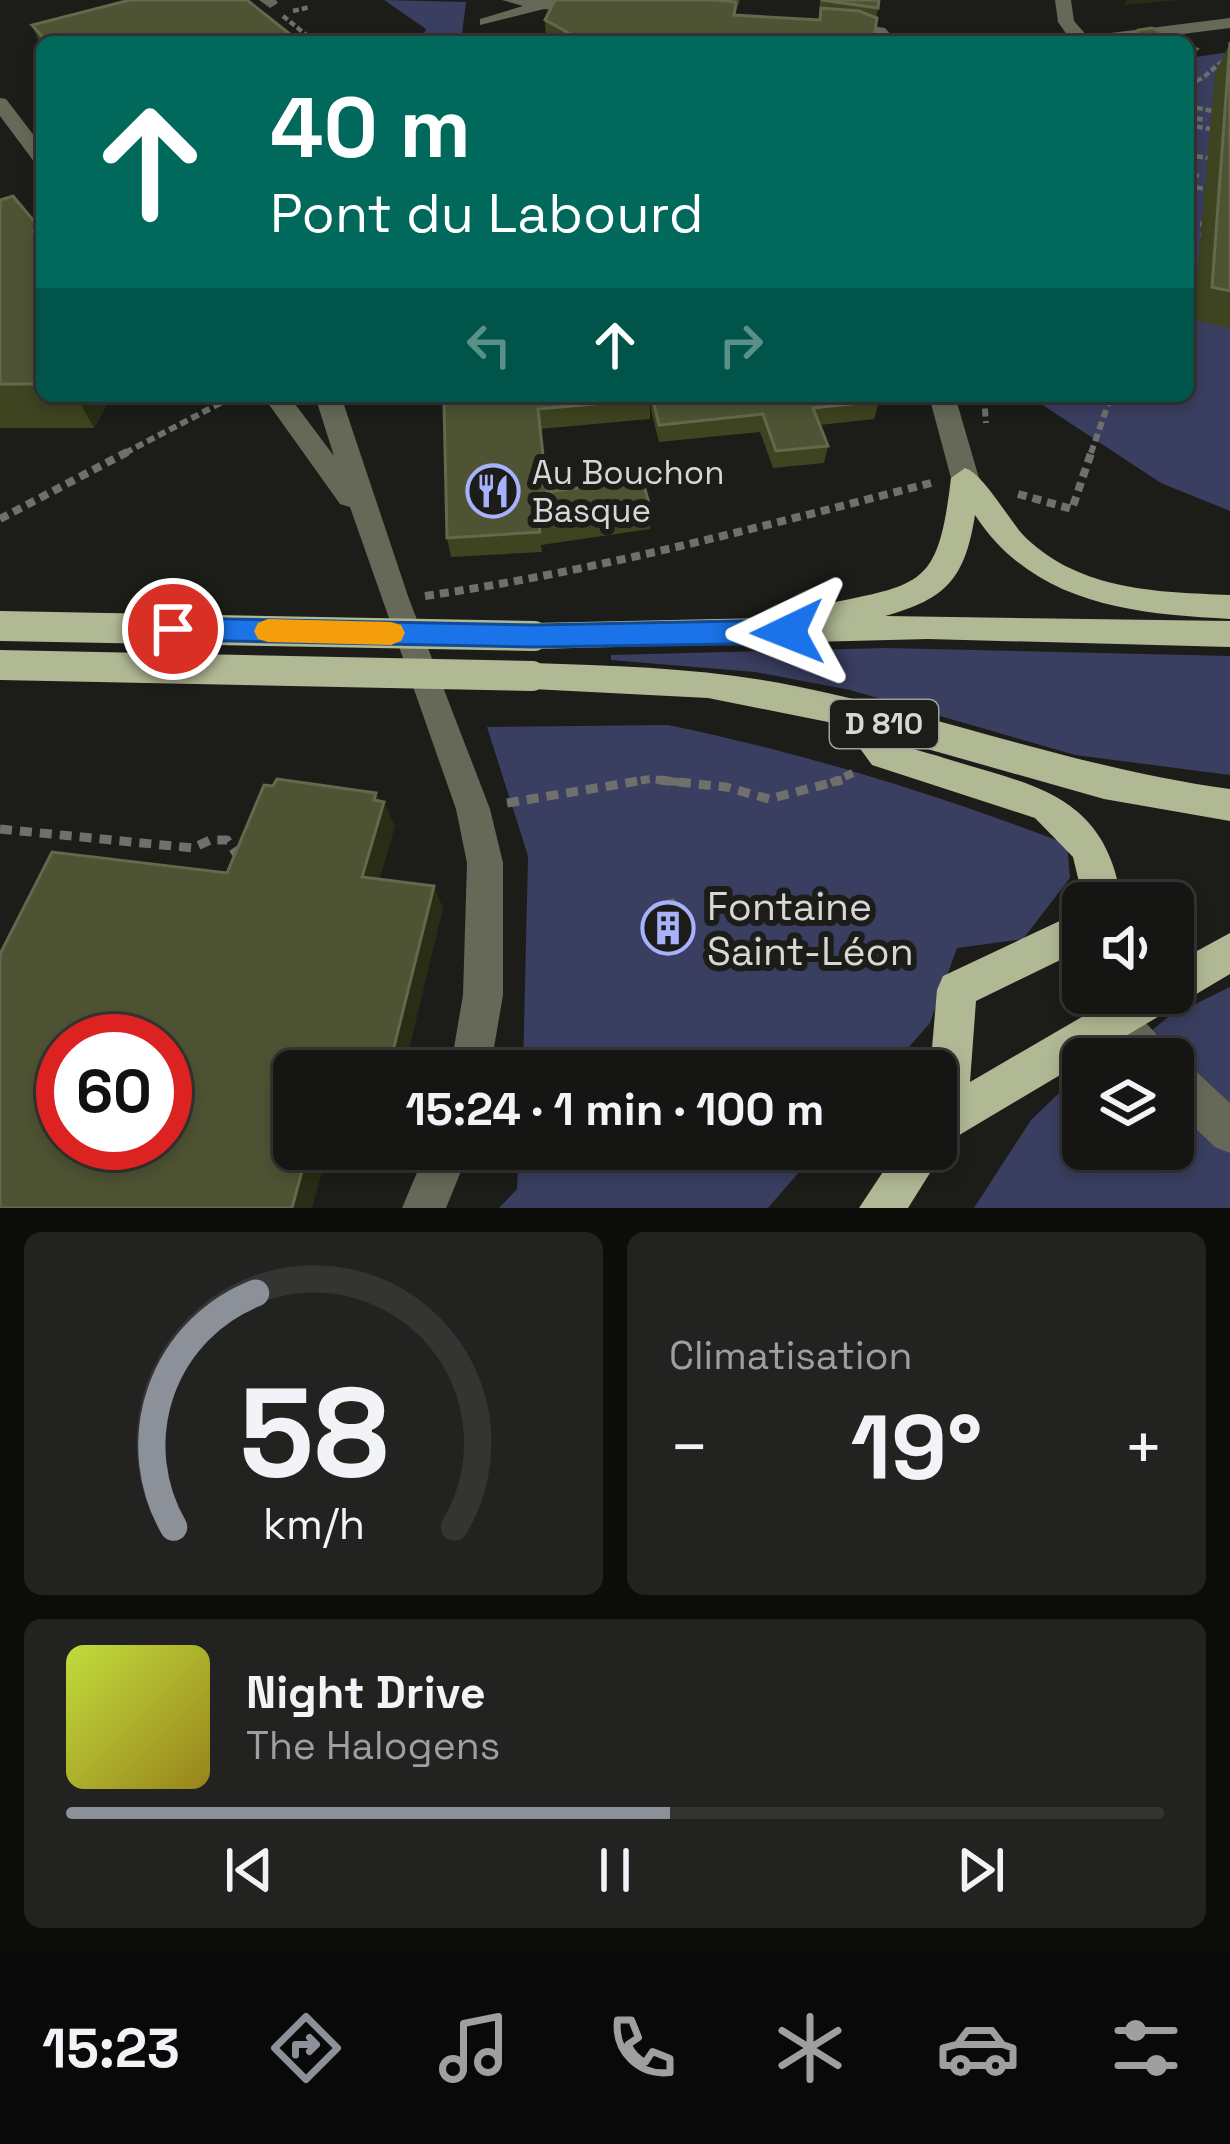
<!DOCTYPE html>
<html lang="fr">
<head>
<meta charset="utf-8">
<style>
	body { margin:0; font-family:"Space Grotesk",sans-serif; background:#222321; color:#f1f3f6; height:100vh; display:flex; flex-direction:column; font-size:45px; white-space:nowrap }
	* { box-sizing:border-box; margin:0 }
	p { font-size:39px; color:#9d9fa0 }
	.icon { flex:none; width:66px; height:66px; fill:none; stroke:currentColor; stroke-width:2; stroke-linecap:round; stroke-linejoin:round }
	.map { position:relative; height:1208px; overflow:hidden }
	.details { display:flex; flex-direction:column; gap:24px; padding:24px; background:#0c0c0a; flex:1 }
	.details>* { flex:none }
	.top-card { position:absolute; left:36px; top:36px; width:1158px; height:366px; border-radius:18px; box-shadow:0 6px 18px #0003,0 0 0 3px #343533; background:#00695c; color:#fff; overflow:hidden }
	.buttons { position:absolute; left:1062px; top:882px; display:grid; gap:24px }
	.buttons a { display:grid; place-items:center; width:132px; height:132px; border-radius:18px; background:#151613; box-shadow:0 6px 18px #0003,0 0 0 3px #343533; font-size:60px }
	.speed { position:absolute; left:36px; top:1014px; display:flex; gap:24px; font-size:60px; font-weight:700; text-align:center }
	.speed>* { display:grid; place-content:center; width:156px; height:156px; border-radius:50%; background:#151613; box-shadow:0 6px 18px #0003,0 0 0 3px #343533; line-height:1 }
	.speed .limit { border:18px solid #d22; background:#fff; color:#111 }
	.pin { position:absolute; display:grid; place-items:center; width:102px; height:102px; color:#fff; margin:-51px; border:6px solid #fff; border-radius:50%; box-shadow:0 3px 12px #0007 }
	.me { position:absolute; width:132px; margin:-66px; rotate:268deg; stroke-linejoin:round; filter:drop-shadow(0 0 9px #0008) }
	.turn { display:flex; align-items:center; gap:42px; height:252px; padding:0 36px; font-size:54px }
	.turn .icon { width:156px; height:156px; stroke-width:2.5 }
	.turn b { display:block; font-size:84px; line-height:102px }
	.lanes { display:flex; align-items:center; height:114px; padding:0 36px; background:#0003; justify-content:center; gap:60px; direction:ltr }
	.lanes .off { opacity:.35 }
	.big { font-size:90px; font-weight:800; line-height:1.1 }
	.details .card { flex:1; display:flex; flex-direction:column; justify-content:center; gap:18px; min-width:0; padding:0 42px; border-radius:18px; background:#222321 }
	.details .dial { align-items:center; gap:0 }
	.dial svg { height:312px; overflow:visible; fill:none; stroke:#343533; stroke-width:7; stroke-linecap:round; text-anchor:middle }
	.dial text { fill:#f1f3f6; stroke:none }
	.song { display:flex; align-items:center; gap:36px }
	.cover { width:144px; height:144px; border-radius:18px; background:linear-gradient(135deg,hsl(70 70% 55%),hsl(50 70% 35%)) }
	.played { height:12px; border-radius:6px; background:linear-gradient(90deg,#8c9099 55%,#343533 55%) }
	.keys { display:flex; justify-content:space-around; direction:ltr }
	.heat { display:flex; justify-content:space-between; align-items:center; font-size:66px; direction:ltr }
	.details .tiles { flex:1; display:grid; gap:24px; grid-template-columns:1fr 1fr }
	.card:last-child { grid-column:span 2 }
	.trip { position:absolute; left:273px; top:1050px; width:684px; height:120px; border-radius:18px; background:#151613; box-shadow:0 6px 18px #0003,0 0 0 3px #343533; font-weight:800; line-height:120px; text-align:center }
	.dock { display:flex; height:192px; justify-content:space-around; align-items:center; background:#080908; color:#9d9fa0 }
	.dock .icon { width:84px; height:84px }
	.dock .current { color:#8c9099 }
	.dock b { font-size:54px; color:#f1f3f6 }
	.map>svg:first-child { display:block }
	.green { fill:#3a3e60 }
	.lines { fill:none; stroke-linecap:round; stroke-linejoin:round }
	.path-far3 { stroke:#6f706c; stroke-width:4.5; stroke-dasharray:6 3; stroke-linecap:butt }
	.path-far2 { stroke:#6f706c; stroke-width:6; stroke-dasharray:8 4.5; stroke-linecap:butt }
	.path-far1 { stroke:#6f706c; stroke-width:8; stroke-dasharray:9 6; stroke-linecap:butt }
	.path { stroke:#6f706c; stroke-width:9; stroke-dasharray:12 8; stroke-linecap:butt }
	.minor { fill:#666958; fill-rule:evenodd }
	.major { fill:#b0b894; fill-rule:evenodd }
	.major-bridge { stroke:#b0b894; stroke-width:30 }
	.wall { fill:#3e4320 }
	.shaded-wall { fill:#292d15 }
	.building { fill:#4e5333; stroke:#64684c; stroke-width:3; fill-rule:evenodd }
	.route { fill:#1a73e8; stroke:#114b97; stroke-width:3 }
	.slow { fill:#f59e0b }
	.labels { text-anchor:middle; stroke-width:12; stroke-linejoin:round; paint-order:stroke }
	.shield { fill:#1c1d19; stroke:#9fa09d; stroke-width:3 }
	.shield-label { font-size:30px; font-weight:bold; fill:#d7d8d5 }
	.poi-label { font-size:33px; fill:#d7d8d5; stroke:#1c1d19; text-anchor:start }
	.near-poi-label { font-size:39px; fill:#d7d8d5; stroke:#1c1d19; text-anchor:start }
</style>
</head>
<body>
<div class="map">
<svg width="1230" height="1208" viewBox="0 0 1230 1208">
	<rect width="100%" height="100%" fill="#1c1d19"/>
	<!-- green -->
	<g class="green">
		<polygon points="384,0 466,2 461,42 420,42 426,29"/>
		<polygon points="1230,52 1230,511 1161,483 1029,396 1188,396 1188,58"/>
		<polygon points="886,648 1230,656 1230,775 1075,755 850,690 755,672 611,660 611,655"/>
		<path d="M668 725C804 753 936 794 1067 844L1070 878 1023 939 957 948 930 1023 888 1071H523L528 856 487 727Z"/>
		<polygon points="1230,987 1230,1115 1145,1036 1167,1018"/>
		<polygon points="1083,1070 1083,1149 1173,1149 1173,1100 1230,1146 1230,1208 974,1208 1031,1120"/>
		<polygon points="519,1149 819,1149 768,1208 499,1208 517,1189"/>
	</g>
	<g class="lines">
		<!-- path-far3 -->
		<g class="path-far3">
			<polyline points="293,11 310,7"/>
			<polyline points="283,16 315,42"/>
			<path d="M1188 84C1210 78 1212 65 1230 58"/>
			<polyline points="1188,106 1212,111"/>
			<polyline points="1188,117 1206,120"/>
			<polyline points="1188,125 1210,129"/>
			<polyline points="1188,155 1208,158"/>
			<polyline points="1188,174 1199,176"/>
			<polyline points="1188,186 1205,189"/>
		</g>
		<!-- path-far2 -->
		<g class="path-far2">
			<polyline points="1188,221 1202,224"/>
			<polyline points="1188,232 1201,235"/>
			<polyline points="1188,244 1195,245"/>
			<polyline points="1188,300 1195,301"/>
			<polyline points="984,396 986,423"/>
			<polyline points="125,453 234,396"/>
			<polyline points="1091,453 1111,396"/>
		</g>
		<!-- path-far1 -->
		<g class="path-far1">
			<polyline points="1018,494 1072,509 1092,450"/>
			<polyline points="0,519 131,450"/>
			<path d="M425 596C597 571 763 526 931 483"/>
			<polyline points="626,783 650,779 688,783"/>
			<polyline points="831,783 855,772"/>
		</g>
		<!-- path -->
		<g class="path">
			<polyline points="659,780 726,787 769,799 842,780"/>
			<polyline points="507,803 644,780"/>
			<polyline points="0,829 193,848 210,840 227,840 238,856"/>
		</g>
		<!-- minor -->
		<g class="minor">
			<polygon points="259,0 276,0 278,3 270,8"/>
			<polygon points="502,0 552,0 597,9 589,14 544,9 480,25 480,19 523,6"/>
			<polygon points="1055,0 1071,0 1074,21 1087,36 1230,18 1230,28 1119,42 1072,42 1058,22"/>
			<polygon points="834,21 885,28 897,42 828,29 826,26"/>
			<polygon points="0,98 6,99 42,146 42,165 35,163 0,116"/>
			<polygon points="263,396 289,396 334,456 315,396 341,396 409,599 490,809 503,863 503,995 490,1071 450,1071 463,995 467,863 456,809 350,507 340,504"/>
			<polygon points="929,396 955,396 979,478 975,485 955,485 951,478"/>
			<path d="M1113 1001C1137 1011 1162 1035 1171 1059H1122L1099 1035 1093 1021 1099 1007Z"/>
			<polygon points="1173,1058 1188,1064 1230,1103 1230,1153 1215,1147 1173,1107"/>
			<polygon points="427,1149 470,1149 446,1208 402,1208"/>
		</g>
		<!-- major -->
		<g class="major">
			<path d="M965 468C984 474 1009 521 1026 538 1082 591 1158 592 1230 595V619C1132 614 1033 604 975 515 965 578 947 599 885 616L1230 621V647L928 639 534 649 523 645 519 636 523 627 534 623 805 617 809 608 820 605C923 584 938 588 951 478Z"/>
			<path d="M532 663C621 666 708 668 795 686 942 716 1081 769 1230 789V821L1104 799 892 739C906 749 927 752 944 758 1034 786 1106 793 1122 903H1084L1073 857 1035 818 872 765 843 725 708 698 532 689 521 685 516 676 521 667Z"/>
			<polygon points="1083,910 1083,949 976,1001 970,1082 1123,993 1173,993 1173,964 1230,933 1230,974 961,1134 945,1149 908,1208 859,1208 898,1149 936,1149 936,1071 930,1071 937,990 943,976"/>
		</g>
		<!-- major-bridge -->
		<g class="major-bridge">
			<polyline points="0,626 534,636"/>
			<polyline points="0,665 532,676"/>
		</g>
	</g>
	<!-- wall -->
	<g class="wall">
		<polygon points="555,0 740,0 735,15 819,20 820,0 879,0 873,42 546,42 545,20"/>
		<polygon points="32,25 300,42 42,42 42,48"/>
		<polygon points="1230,43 1230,328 1193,320 1215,73"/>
		<polygon points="0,200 38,226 42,234 42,396 111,396 94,428 0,428"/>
		<polygon points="651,396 879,401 874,419 820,425 828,446 824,463 773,468 760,432 659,442 651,411"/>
		<polygon points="650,399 650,419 540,429 547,492 651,510 650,529 541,545 542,552 451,557 447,538 479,401"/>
		<polygon points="691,918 684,947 663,951 645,933 645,927"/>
		<polygon points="336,1149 385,1149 383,1158"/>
	</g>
	<!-- shaded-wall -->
	<g class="shaded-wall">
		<polygon points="1126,0 1177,0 1125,5"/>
		<polygon points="1197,49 1190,65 1188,66 1188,56"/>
		<polygon points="76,396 111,396 94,428"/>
		<polygon points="376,793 383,808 384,802 395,826 374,899 362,877"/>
		<polygon points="434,886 443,908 404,1071 388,1071"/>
		<polygon points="308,1149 328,1149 312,1208 292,1208"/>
		<polygon points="371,1149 385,1149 383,1158"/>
	</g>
	<!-- building -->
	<g class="building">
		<polygon points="130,0 247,0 300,42 47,42 32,25"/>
		<polygon points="555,0 714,0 736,2 734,15 820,20 821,8 859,11 877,18 873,42 585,42 545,20"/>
		<polygon points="821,0 879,0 878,8"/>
		<polygon points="1152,28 1182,42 1135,42 1138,30"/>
		<polygon points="1230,42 1230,291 1212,287"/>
		<polygon points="1188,45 1197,49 1188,56"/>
		<polygon points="13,196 38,226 33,232 42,238 42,384 0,384 0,200"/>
		<polygon points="479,396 650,396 650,399 538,409 547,492 642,479 651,510 539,526 540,532 447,538 444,404 479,401"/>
		<polygon points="652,396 876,396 879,401 813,408 828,446 776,451 763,414 659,425"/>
		<path d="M277 779 376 793 374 800 384 802 362 877 434 886 388 1071H294V1149H308L292 1208H0V954L52 852 227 873 264 785 273 786ZM63 1041H165V1143H63Z"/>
		<polygon points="673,900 691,918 685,941 664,945 645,927 654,905"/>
	</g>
	<!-- route -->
	<polygon class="route" points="173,618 534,625 788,620 798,623 802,632 798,640 788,643 534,647 173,640 164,637 159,629 164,621"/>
	<!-- slow -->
	<polygon class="slow" points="268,619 391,622 401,625 405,633 401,641 391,645 268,642 258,639 254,631 258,623"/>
	<!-- icons -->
	<defs>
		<g id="restaurant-ring" transform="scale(2.7)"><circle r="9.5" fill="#1c1d19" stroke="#a7b1fc" stroke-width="1.5"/><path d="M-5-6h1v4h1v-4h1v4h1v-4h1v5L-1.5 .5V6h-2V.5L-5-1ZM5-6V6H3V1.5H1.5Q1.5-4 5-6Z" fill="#a7b1fc"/></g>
		<g id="building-ring" transform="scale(2.7)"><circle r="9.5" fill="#1c1d19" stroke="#a7b1fc" stroke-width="1.5"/><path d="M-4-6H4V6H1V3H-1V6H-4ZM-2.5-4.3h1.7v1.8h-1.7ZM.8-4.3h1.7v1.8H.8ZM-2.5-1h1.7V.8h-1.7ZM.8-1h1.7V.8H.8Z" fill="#a7b1fc"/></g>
	</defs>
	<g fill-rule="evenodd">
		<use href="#restaurant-ring" x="493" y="491"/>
		<use href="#building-ring" x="668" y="928"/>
	</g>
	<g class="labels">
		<!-- shield labels -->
		<rect class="shield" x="830" y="700" width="108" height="48" rx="9"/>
		<g class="shield-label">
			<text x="884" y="734">D 810</text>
		</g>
		<!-- poi labels -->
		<g class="poi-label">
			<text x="532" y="484">Au Bouchon<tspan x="532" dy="38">Basque</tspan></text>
		</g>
		<!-- near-poi labels -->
		<g class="near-poi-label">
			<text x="707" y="920">Fontaine<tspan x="707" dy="45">Saint-Léon</tspan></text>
		</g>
	</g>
</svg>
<div class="buttons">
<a><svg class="icon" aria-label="sound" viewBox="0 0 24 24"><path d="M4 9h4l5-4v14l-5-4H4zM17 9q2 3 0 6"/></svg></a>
<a><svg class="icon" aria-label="layers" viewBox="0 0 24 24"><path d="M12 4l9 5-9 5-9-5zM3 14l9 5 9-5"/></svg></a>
</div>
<div class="speed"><div class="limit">60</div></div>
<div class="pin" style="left:173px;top:629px;background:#d93025"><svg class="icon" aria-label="arrive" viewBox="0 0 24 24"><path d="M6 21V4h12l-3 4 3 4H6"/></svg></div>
<svg class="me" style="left:788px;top:632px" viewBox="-20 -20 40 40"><path d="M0-17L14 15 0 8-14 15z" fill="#1a73e8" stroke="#fff" stroke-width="4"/></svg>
<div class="trip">15:24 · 1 min · 100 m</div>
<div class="top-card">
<div class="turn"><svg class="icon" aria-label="ahead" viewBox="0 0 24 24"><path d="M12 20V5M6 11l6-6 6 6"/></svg><div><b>40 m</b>Pont du Labourd</div></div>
<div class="lanes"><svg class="icon off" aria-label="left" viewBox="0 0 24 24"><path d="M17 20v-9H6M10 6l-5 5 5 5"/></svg><svg class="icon" aria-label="ahead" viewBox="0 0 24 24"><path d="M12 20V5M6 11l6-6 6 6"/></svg><svg class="icon off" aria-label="right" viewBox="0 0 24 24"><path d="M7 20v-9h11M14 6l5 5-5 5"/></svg></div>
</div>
</div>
<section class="details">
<div class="tiles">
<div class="card dial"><svg viewBox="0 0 100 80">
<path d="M14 69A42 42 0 1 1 86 69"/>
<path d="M14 69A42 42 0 0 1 35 9" stroke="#8c9099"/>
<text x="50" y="56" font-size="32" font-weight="700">58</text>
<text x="50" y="72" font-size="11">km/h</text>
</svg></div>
<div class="card"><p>Climatisation</p>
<div class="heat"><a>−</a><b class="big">19°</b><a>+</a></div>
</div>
<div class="card">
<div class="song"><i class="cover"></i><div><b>Night Drive</b><p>The Halogens</p></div></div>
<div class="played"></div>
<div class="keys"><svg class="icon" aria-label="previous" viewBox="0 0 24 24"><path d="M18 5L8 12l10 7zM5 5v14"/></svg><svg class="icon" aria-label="pause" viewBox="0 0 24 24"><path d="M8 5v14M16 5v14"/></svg><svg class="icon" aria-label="next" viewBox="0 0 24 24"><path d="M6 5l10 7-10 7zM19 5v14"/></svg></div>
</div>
</div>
</section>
<nav class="dock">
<b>15:23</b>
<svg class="icon current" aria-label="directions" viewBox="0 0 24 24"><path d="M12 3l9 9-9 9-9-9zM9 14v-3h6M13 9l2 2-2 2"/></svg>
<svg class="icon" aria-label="music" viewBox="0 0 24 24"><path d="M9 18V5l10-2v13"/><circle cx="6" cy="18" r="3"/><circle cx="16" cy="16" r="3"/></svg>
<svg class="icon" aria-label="phone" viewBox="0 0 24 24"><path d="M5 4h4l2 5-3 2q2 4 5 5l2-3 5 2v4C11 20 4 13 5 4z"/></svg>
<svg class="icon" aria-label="climate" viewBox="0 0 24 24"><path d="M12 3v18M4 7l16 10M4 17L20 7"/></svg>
<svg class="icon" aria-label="car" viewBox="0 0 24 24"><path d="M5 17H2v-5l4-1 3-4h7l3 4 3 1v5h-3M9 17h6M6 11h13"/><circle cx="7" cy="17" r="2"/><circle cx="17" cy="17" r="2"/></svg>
<svg class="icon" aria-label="filters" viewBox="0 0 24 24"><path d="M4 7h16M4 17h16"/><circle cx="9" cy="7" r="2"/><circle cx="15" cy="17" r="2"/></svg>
</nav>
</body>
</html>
